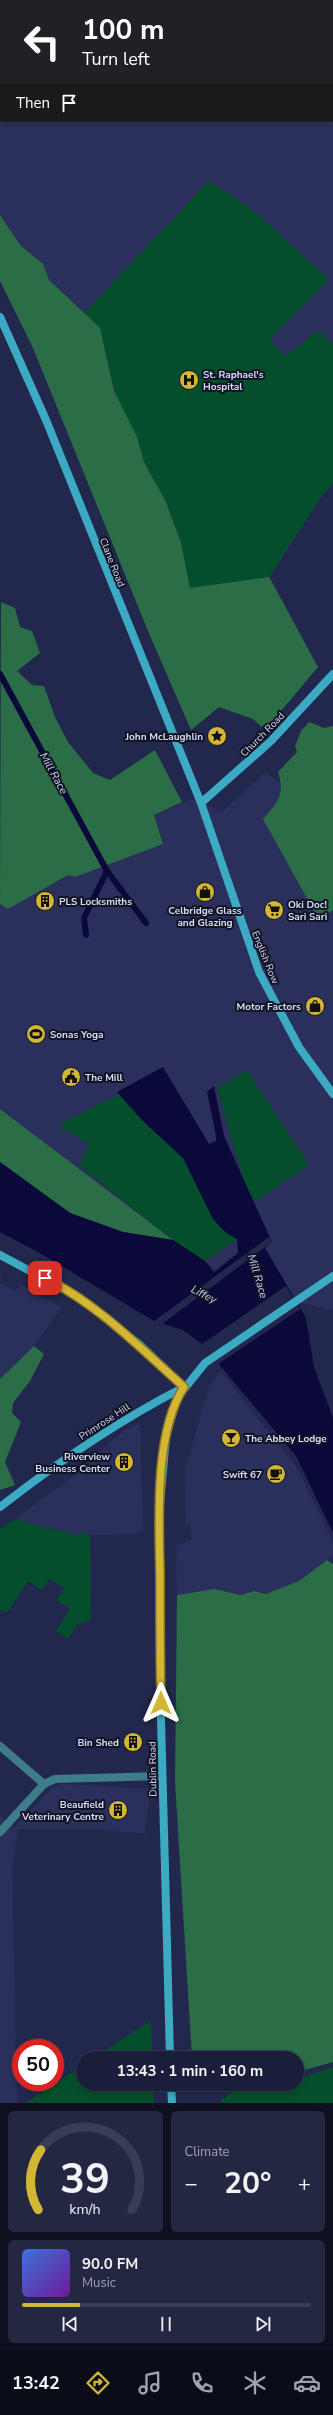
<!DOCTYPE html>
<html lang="en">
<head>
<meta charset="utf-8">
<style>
	body { margin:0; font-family:"Nunito Sans",sans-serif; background:#232742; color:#f1f3f6; height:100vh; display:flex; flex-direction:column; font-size:15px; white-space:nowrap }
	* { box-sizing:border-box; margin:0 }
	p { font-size:13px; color:#9fa2af }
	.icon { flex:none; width:22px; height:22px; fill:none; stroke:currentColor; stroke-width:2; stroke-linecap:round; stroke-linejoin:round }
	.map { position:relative; height:2103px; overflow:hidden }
	.details { display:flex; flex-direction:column; gap:8px; padding:8px; background:#0e1020; flex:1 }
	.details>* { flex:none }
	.top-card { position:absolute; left:0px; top:0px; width:333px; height:122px; box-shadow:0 2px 6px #0003,0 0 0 1px #383c54; background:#202124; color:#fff; overflow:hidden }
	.speed { position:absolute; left:12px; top:2039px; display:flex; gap:8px; font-size:20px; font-weight:700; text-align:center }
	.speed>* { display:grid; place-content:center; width:52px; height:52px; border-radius:50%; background:#1a1e3a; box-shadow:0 2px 6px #0003,0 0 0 1px #383c54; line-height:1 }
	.speed .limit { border:6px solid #d22; background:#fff; color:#111 }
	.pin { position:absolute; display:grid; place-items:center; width:34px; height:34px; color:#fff; margin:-17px; border-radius:8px; box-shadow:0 2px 6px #0006 }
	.me { position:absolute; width:44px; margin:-22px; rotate:0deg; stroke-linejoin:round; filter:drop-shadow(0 0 3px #0008) }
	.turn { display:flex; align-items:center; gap:14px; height:84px; padding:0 16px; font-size:18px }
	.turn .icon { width:52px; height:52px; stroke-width:2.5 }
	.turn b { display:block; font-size:28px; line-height:34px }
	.then { display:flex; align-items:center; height:38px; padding:0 16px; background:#0003; gap:8px; font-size:15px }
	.big { font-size:30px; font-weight:700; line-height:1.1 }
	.details .card { flex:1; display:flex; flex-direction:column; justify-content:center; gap:6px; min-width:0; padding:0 14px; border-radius:6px; background:#232742 }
	.details .dial { align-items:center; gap:0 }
	.dial svg { height:104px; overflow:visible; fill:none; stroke:#383c54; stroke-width:7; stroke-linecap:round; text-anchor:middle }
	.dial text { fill:#f1f3f6; stroke:none }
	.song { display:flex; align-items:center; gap:12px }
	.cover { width:48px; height:48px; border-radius:6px; background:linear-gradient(135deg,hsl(220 70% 55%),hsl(280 70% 35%)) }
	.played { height:4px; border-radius:2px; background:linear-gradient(90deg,#d4b635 20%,#383c54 20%) }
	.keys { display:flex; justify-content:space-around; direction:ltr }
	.heat { display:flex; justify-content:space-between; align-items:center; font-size:22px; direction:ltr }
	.details .tiles { flex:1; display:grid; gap:8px; grid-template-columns:1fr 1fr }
	.card:last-child { grid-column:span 2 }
	.trip { position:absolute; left:76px; top:2051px; width:228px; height:40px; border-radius:20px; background:#1a1e3a; box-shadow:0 2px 6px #0003,0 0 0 1px #383c54; font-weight:700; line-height:40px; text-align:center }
	.dock { display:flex; height:64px; justify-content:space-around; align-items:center; background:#0a0c17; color:#9fa2af }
	.dock .icon { width:28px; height:28px }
	.dock .selected { color:#d4b635 }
	.dock b { font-size:18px; color:#f1f3f6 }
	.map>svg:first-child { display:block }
	.built { fill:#2a305b; fill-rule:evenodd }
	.green { fill:#044e2b }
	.forest { fill:#2a6d47 }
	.water { fill:#0b083a }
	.pier { fill:#22284d }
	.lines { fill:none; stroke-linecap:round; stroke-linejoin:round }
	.stream { stroke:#0b083a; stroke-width:6 }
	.street { stroke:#3e7c8b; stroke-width:8 }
	.secondary { stroke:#3baac2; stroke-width:8 }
	.route-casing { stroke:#8a7622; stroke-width:10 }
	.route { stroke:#d4b635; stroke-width:7 }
	.labels { text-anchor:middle; stroke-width:4; stroke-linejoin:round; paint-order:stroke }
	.poi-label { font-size:10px; font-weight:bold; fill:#d8def7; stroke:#101323; text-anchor:start }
	.street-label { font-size:10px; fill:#d8def7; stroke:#101323 }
	.water-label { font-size:11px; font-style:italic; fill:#c9d0f3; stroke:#101323 }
</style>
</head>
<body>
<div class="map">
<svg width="333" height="2103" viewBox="0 0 333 2103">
	<rect width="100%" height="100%" fill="#22284d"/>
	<!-- built -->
	<g class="built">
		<path d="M0 0H333V484L323 494 270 577 318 667 265 730 253 719 219 707 191 730 148 631 33 348 0 281ZM1 1H332V121H1Z"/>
		<polygon points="266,772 306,805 319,920 333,910 333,1310 295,1302 265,1248 215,1272 205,1261 73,1170 0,1109 0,901 66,873 163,844 154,815 193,799 222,812"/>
		<polygon points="0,1273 1,1283 14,1291 22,1285 61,1308 34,1346 0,1379"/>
		<polygon points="221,1372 297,1468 333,1542 333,1555 299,1581 266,1594 254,1591 241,1595 214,1589 177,1595 176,1546 191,1540 191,1525 186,1525 185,1470 209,1386"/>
		<polygon points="133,1425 140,1425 143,1531 133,1534 90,1535 82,1532 81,1535 75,1535 15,1519 98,1458 100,1452 111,1441"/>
		<polygon points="63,1784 150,1789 145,1834 92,1829 18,1829 12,1867 17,2103 0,2103 0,1815 15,1827 51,1789"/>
	</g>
	<!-- green -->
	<g class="green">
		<polygon points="209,181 254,211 329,280 269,339 286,356 319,330 333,345 333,484 323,494 269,577 190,588 181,543 166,502 144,462 137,437 116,396 100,328 84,313"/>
		<polygon points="247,1070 309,1165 254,1202 245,1185 217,1088"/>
		<polygon points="120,1094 142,1121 183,1158 213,1219 225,1232 237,1239 205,1261 173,1240 79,1165 90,1145 58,1125"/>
		<polygon points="15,1519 75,1535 81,1535 81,1532 90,1535 91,1620 77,1625 68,1639 56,1631 70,1609 57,1600 64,1588 50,1579 42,1590 28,1581 7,1613 0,1610 0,1529"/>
		<polygon points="151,2020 152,2058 94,2058"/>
		<polygon points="83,2065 83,2084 153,2084 154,2103 25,2103"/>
		<polygon points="333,2067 333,2103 220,2103 220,2101 242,2084 297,2084 297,2079"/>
	</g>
	<!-- forest -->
	<g class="forest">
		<polygon points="0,215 20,245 43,264 49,280 100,328 114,391 137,437 144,462 166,502 181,543 190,588 269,577 318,667 265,730 253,719 219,707 191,730 148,631 33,348 0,281"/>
		<polygon points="1,602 15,608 20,627 32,631 40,653 17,671 32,685 44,686 55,717 68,742 93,773 110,780 155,750 182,802 154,815 163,844 75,877 68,875 8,909 0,904"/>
		<path d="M309 722 324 728 333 726V910L319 920 263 819C278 802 285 795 278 772L297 752 295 746 301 731Z"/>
		<polygon points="0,1109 173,1240 123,1232 70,1213 0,1162"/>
		<polygon points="34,1346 44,1354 30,1381 13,1403 12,1413 21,1422 5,1462 15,1485 0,1490 0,1379"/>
		<polygon points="327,1560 333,1564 333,2062 297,2072 297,2058 192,2058 175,1782 177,1595 214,1589 241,1595 254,1591 266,1594 299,1581"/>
	</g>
	<!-- water -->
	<polygon class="water" points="163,1067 209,1144 216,1141 216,1136 207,1092 214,1086 224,1136 272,1242 265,1248 306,1318 314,1367 333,1418 333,1533 296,1456 202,1344 183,1330 154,1321 38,1252 0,1232 0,1162 70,1213 123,1232 173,1240 205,1261 214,1272 238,1253 237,1239 225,1232 213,1219 183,1158 142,1120 117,1092"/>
	<!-- pier -->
	<g class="pier">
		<polygon points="269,1237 272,1242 162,1324 154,1321"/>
		<polygon points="286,1286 300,1309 218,1364 202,1344"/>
	</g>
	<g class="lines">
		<!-- stream -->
		<g class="stream">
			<polyline points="0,674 107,871 146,923"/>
			<polyline points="86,935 84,918 107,871"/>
		</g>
		<!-- street -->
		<g class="street">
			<polyline points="0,1746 44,1784"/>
			<polyline points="0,1832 44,1784 55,1779 162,1776"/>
		</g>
		<!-- secondary -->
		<g class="secondary">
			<polyline points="0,317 46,420 201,803 259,972 299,1047 333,1094"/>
			<polyline points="201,803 271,741 333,674"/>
			<polyline points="0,1255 79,1297 140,1345 184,1387"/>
			<path d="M0 1507C58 1462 118 1421 184 1387"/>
			<polyline points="170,2058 161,1719 159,1515 166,1437 177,1398 205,1363 333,1276"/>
			<polyline points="171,2084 172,2103"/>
		</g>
	</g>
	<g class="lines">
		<!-- route casing -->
		<g class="route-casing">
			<path id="route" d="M45 1278C99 1305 140 1348 184 1387 154 1433 159 1521 160 1575 160 1618 160 1660 161 1703"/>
		</g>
		<!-- route -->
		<use href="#route" class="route"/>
	</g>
	<!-- icons -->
	<defs>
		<g id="hospital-disc" transform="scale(1)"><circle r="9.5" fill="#d4b635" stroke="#101323"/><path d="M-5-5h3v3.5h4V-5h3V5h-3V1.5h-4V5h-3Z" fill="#111"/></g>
		<g id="sight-disc" transform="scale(1)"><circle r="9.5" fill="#d4b635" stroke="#101323"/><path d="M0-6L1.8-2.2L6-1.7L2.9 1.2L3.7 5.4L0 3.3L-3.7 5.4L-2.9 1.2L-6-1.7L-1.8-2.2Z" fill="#111"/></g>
		<g id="shop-disc" transform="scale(1)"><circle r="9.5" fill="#d4b635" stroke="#101323"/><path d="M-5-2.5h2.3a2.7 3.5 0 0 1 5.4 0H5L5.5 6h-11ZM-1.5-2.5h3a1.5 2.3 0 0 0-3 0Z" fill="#111"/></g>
		<g id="building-disc" transform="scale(1)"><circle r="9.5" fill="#d4b635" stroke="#101323"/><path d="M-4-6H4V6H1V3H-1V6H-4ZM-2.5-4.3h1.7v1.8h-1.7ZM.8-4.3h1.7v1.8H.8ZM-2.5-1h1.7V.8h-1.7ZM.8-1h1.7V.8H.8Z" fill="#111"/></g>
		<g id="supermarket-disc" transform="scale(1)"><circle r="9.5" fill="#d4b635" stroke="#101323"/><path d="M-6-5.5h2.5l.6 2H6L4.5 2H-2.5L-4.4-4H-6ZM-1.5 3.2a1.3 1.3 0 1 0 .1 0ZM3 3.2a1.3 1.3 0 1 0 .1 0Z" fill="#111"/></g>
		<g id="stadium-disc" transform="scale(1)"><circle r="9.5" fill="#d4b635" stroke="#101323"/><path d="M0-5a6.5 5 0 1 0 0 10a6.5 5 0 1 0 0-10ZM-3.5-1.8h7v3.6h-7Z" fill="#111"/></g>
		<g id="civic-disc" transform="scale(1)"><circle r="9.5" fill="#d4b635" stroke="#101323"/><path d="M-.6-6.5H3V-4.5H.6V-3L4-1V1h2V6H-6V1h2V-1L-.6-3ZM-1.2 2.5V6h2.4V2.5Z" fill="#111"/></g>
		<g id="bar-disc" transform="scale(1)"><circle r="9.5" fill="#d4b635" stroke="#101323"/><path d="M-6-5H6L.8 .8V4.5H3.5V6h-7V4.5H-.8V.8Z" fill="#111"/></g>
		<g id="cafe-disc" transform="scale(1)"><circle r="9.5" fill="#d4b635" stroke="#101323"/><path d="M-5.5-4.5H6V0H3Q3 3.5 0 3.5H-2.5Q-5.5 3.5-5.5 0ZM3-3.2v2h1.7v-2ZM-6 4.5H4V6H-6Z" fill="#111"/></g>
	</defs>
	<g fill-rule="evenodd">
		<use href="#hospital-disc" x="189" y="380"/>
		<use href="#sight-disc" x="217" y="736"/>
		<use href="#shop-disc" x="205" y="892"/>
		<use href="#building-disc" x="45" y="901"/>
		<use href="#supermarket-disc" x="274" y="910"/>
		<use href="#shop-disc" x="315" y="1006"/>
		<use href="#stadium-disc" x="36" y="1034"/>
		<use href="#civic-disc" x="71" y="1077"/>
		<use href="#bar-disc" x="231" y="1438"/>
		<use href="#building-disc" x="124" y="1462"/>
		<use href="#cafe-disc" x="276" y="1474"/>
		<use href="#building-disc" x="133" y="1742"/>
		<use href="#building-disc" x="118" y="1810"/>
	</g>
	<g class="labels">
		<!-- poi labels -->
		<g class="poi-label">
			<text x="203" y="378">St. Raphael's<tspan x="203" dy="12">Hospital</tspan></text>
			<text x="203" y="740" text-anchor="end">John McLaughlin</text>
			<text x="59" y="905">PLS Locksmiths</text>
			<text x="288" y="908">Oki Doc!<tspan x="288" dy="12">Sari Sari</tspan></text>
			<text x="205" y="914" text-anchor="middle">Celbridge Glass<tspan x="205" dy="12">and Glazing</tspan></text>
			<text x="301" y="1010" text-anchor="end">Motor Factors</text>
			<text x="50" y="1038">Sonas Yoga</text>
			<text x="85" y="1081">The Mill</text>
			<text x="245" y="1442">The Abbey Lodge</text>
			<text x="110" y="1460" text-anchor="end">Riverview<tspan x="110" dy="12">Business Center</tspan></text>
			<text x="262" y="1478" text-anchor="end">Swift 67</text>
			<text x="119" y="1746" text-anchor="end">Bin Shed</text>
			<text x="104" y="1808" text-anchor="end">Beaufield<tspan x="104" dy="12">Veterinary Centre</tspan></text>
		</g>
		<!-- street labels -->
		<g class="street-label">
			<text transform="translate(113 562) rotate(68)" y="4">Clane Road</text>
			<text transform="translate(262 734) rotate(-45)" y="4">Church Road</text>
			<text transform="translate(266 957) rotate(68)" y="4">English Row</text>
			<text transform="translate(104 1421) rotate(-33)" y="4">Primrose Hill</text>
			<text transform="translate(152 1769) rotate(-91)" y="4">Dublin Road</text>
		</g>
		<!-- water labels -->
		<g class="water-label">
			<text transform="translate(54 773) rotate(61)" y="4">Mill Race</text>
			<text transform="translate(258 1276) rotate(73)" y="4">Mill Race</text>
			<text transform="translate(204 1294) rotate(27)" y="4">Liffey</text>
		</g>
	</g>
</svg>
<div class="speed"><div class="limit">50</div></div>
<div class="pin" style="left:45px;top:1278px;background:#d93025"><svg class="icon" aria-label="arrive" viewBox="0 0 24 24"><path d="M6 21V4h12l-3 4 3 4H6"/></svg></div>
<svg class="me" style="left:161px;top:1703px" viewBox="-20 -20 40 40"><path d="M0-17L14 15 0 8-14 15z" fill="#d4b635" stroke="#fff" stroke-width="4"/></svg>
<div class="trip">13:43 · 1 min · 160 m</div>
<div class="top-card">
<div class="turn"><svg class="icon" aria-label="left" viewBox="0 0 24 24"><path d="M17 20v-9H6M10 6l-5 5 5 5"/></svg><div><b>100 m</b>Turn left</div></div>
<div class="then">Then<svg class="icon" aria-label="arrive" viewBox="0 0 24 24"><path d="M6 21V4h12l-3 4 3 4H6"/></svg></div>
</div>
</div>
<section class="details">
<div class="tiles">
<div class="card dial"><svg viewBox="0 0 100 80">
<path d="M14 69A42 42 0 1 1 86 69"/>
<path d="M14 69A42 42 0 0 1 16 23" stroke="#d4b635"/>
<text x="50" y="56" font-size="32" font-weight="700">39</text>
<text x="50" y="72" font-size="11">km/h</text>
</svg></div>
<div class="card"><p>Climate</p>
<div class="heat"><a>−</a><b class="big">20°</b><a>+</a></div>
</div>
<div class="card">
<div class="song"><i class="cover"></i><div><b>90.0 FM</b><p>Music</p></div></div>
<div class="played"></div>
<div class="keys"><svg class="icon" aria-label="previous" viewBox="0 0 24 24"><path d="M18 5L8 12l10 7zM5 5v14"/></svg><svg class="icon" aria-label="pause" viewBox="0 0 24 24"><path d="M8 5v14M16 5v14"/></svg><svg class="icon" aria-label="next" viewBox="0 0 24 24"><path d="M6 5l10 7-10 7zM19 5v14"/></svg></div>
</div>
</div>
</section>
<nav class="dock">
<b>13:42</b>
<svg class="icon selected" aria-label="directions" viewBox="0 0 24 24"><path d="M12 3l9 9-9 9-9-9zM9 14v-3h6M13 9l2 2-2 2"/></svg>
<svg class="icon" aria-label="music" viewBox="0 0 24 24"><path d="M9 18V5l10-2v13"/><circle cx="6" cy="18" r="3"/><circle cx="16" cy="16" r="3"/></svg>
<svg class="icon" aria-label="phone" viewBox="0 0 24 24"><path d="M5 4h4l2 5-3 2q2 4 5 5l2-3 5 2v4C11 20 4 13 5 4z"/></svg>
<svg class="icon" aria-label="climate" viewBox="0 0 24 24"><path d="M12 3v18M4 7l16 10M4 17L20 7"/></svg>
<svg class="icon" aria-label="car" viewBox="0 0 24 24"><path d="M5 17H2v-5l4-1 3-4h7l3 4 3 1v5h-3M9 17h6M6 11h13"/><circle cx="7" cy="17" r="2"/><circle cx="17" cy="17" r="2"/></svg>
</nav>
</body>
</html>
